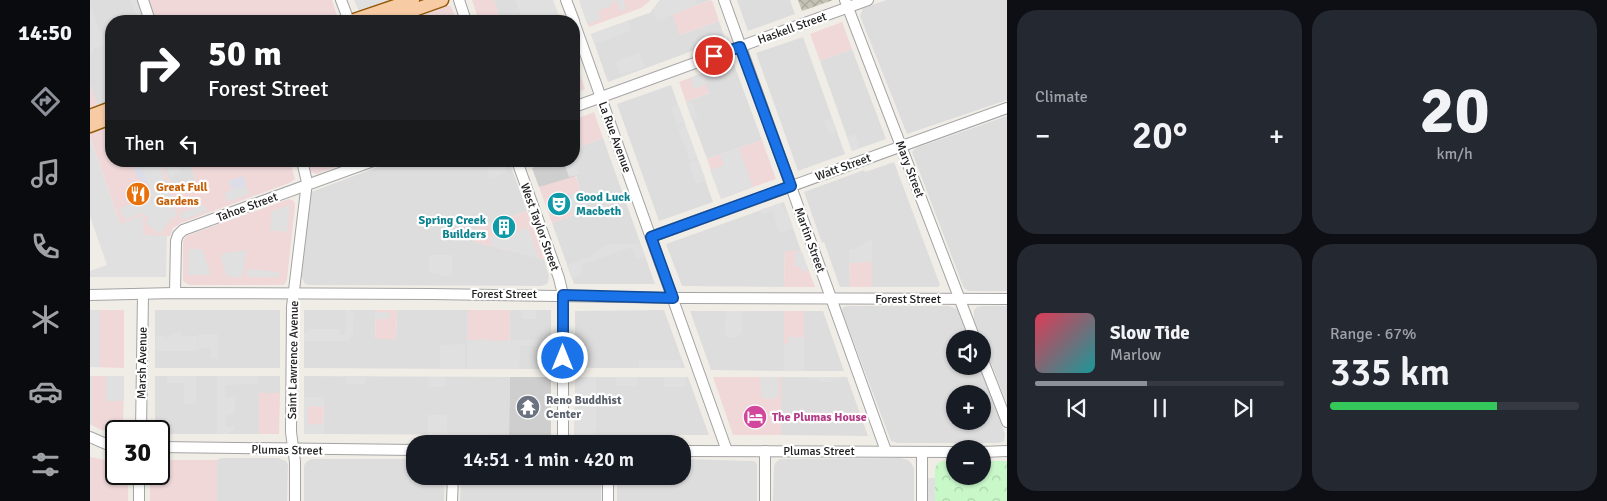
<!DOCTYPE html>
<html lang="en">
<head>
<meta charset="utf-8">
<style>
	body { margin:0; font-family:Signika,sans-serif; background:#242831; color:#f1f3f6; height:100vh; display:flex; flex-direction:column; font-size:19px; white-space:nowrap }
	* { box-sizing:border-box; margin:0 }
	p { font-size:16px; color:#9ea1a6 }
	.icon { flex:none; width:28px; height:28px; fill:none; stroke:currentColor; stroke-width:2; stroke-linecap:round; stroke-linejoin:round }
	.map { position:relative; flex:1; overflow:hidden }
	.panel { display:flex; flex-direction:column; gap:10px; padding:10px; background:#0d0f14; width:600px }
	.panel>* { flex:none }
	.guide { position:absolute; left:15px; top:15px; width:475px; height:152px; border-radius:20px; box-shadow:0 1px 4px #0004; background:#202124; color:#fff; overflow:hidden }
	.controls { position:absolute; left:856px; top:330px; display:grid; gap:10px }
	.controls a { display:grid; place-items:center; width:45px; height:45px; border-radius:50%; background:#171b24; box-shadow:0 1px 4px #0004; font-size:25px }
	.speed { position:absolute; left:15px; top:420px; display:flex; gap:10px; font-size:25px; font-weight:700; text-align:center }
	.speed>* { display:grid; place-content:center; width:65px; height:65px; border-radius:50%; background:#171b24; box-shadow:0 1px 4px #0004; line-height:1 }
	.speed .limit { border:2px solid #111; border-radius:8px; background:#fff; color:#111 }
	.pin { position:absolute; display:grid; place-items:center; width:42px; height:42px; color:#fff; margin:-21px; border:2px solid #fff; border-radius:50%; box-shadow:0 1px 5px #0007 }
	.me { position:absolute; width:55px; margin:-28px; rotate:0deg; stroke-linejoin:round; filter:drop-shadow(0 0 4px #0008) }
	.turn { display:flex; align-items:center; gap:18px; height:105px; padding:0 20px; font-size:22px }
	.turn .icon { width:65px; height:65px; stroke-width:2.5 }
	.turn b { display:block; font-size:35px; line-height:42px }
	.then { display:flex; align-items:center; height:48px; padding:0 20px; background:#0003; gap:10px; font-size:19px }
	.big { font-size:38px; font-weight:600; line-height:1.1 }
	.panel .card { flex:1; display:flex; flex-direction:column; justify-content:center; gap:8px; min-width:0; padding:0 18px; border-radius:20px; background:#242831 }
	.panel .dial { align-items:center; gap:0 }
	.dial b { font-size:65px; line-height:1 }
	.song { display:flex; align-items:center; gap:15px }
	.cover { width:60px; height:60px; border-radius:8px; background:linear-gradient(135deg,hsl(350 70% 55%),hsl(180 70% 35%)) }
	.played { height:5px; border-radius:2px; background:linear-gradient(90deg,#8c9099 45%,#363941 45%) }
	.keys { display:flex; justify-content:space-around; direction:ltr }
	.heat { display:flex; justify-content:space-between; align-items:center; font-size:28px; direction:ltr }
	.charge { height:8px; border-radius:4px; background:linear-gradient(90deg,#34c759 67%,#363941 0) }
	.panel .tiles { flex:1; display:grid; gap:10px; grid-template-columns:repeat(2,1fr) }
	.trip { position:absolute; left:316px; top:435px; width:285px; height:50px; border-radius:20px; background:#171b24; box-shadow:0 1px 4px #0004; font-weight:600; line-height:50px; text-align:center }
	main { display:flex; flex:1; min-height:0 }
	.tab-bar { display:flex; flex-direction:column; width:90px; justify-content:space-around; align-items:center; background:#090b0e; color:#9ea1a6 }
	.tab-bar .icon { width:35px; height:35px }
	.tab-bar .current { color:#8c9099 }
	.tab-bar b { font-size:22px; color:#f1f3f6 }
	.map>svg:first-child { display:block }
	.residential { fill:#deddde; fill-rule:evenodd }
	.commercial { fill:#f0d8d9 }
	.religious { fill:#cecece }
	.construction { fill:url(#construction-cross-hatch) }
	.grass { fill:#d1e7b0 }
	.park { fill:url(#park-crowns) }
	.parking { fill:#e0e0e0 }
	.plaza { fill:#dcdde6 }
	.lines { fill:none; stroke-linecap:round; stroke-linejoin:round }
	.minor-casing { stroke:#a4a4a4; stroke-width:12 }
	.major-casing { stroke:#955908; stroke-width:15 }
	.minor { stroke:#fff; stroke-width:10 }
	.major { stroke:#f7cca5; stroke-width:12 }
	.route-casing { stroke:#114b97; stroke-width:12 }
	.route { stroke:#1a73e8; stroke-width:9 }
	.labels { text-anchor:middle; stroke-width:4.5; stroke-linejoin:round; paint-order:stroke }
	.street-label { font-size:12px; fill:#202020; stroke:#fff }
	.food-label { font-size:12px; font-weight:bold; fill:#c56008; stroke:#fff; text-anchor:start }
	.culture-label { font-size:12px; font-weight:bold; fill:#0d838f; stroke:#fff; text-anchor:start }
	.worship-label { font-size:12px; font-weight:bold; fill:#5b616d; stroke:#fff; text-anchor:start }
	.hotel-label { font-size:12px; font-weight:bold; fill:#b23c85; stroke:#fff; text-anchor:start }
</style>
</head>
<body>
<main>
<nav class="tab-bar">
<b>14:50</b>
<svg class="icon current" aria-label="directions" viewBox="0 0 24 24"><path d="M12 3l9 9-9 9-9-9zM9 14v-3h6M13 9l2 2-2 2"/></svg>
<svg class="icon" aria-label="music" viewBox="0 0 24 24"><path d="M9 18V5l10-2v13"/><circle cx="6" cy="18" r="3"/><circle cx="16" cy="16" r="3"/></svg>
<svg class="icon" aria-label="phone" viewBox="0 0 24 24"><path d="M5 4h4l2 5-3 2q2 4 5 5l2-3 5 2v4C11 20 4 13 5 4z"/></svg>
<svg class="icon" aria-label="climate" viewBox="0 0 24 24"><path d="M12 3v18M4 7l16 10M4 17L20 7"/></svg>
<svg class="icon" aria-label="car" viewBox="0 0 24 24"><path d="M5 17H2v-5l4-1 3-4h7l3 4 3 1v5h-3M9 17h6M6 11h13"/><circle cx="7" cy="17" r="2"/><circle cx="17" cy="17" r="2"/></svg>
<svg class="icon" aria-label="filters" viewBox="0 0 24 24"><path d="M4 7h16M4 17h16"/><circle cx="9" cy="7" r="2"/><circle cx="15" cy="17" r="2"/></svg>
</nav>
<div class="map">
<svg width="917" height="501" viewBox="0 0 917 501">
	<defs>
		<pattern id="construction-cross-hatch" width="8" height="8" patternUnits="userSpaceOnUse" patternTransform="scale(1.25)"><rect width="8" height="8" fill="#c5c3b3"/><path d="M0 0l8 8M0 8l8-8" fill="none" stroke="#a9a79a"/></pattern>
		<pattern id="park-crowns" width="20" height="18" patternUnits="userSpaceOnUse" patternTransform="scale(1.25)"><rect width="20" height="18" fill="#c8f7c8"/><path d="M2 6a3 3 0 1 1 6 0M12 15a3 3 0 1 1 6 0" fill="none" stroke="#acd3ac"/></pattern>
	</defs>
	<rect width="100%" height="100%" fill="#f0ede7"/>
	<!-- residential -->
	<g class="residential">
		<polygon points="0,0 41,0 49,21 21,21 21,103 8,107 0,84"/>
		<polygon points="404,0 426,0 434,21 411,21"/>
		<polygon points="570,0 621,0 583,14 590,35 629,21 635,39 518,82 501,34 556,14 560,13"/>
		<polygon points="647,0 700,0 705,14 658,31"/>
		<polygon points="797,0 917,0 917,100 817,134 770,16 773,8"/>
		<polygon points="713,37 755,154 708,171 666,53"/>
		<polygon points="762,49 796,139 762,151 730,61"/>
		<polygon points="643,62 672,140 617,159 596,102 619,93 612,73"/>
		<polygon points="581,85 623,202 569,221 527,104"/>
		<polygon points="917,116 917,291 879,291 875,289 873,286 822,152 826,148"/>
		<polygon points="513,138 565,284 484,284 462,223 497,210 486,176 489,174 484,160 484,149"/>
		<polygon points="72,161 99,161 106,180 82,188"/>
		<polygon points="304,161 419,161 437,211 381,231 384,242 454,259 459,276 458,283 452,286 219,285 215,284 211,276 221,192"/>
		<polygon points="804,162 850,285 848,287 782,287 782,239 766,249 759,249 760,287 750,287 734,242 732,243 714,192 774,170 775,172"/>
		<polygon points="694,202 711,251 695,251 694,287 592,286 576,244"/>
		<path d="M757 306H859L867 309 878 339H865V366H889L915 434 914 441 908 443H808L801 441 752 311 753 307ZM865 394H892V421H865Z"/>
		<polygon points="893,306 917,306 917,404 884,319 884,310 887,307"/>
		<rect x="65" y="310" width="125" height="58"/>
		<polygon points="214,310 286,310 285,339 306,339 307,310 378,310 377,369 214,368"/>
		<polygon points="420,310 461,310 461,369 419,369"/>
		<polygon points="574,310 595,368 485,368 485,311"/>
		<polygon points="600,311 694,311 694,371 621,370"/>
		<polygon points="714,311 733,311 754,371 714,371"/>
		<polygon points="65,376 190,376 190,393 169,393 169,434 69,434 69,431 65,431"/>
		<polygon points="214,376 420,377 419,435 233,434 234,398 214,397"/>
		<polygon points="506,377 598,377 619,435 505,435"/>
		<polygon points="691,377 757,377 778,436 691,435"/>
		<polygon points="131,458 188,458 196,461 198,464 197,501 127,501 127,460"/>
		<polygon points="811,458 818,460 822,464 824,469 824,501 683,501 684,466 686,462 690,459"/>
		<polygon points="221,459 325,459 325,476 355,476 354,501 214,501 214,466 216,462"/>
		<polygon points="593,459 664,461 667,464 667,501 527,501 527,476 592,476"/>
		<polygon points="371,476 511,476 511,501 370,501"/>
	</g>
	<!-- commercial -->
	<g class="commercial">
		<polygon points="57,0 242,0 248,19 246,21 65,21"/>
		<polygon points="382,0 404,0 411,21 389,21"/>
		<polygon points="489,0 561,0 551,8 499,27"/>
		<polygon points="622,0 629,21 590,35 582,14"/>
		<polygon points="355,5 361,6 367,21 311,21"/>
		<polygon points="752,22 762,49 730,61 720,34"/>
		<polygon points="487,65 495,89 484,94 484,66"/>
		<polygon points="612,73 619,93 596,102 589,82"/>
		<polygon points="0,84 8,107 0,110"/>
		<polygon points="504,112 513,138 484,149 484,120"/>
		<polygon points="21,126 21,161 72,161 82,188 105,180 99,161 200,161 205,179 199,183 91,223 83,228 80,236 53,236 30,224 0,136 0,134"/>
		<polygon points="672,140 686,179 631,199 617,159"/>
		<polygon points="217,161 261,161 227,174 221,172"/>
		<polygon points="485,175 498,210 462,223 449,187"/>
		<polygon points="199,199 204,201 205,206 197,279 195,284 192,285 99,285 93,281 93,241 96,236"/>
		<polygon points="437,211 454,259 384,242 381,231"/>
		<polygon points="782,239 782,287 760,287 759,249 766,249"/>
		<polygon points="695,251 711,251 725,287 694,287"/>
		<polygon points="0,310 34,310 34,368 0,367"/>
		<polygon points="286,310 307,310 306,339 285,339"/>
		<polygon points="378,310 420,310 419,369 377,369"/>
		<rect x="694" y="311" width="20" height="60"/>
		<polygon points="0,376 34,376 33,431 26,431 26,434 22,433 9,429 0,424"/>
		<polygon points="623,377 691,377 691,435 643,435"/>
		<polygon points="169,393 190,393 189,434 169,434"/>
		<polygon points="214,397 234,397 233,434 214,434"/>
		<polygon points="0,457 26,462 26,474 38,474 38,501 0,501"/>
		<polygon points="69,460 127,460 127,501 60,501 60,474 69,474"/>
	</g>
	<!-- religious -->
	<g class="religious">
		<polygon points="484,160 489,175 449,187 442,168 460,161"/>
		<polygon points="420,377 461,377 461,435 419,435"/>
	</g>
	<!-- construction -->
	<polygon class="construction" points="708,0 743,0 712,11"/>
	<!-- grass -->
	<rect class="grass" x="431" y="437" width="30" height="4"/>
	<!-- park -->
	<polygon class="park" points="852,461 865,461 865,476 892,476 893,461 917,461 917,501 845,501 845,468 848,463"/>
	<!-- parking -->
	<g class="parking">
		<polygon points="41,0 53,0 60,21 49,21"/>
		<polygon points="264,0 300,0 269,11"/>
		<polygon points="426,0 463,0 470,19 463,21 434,21"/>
		<polygon points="489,0 533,0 537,9 530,11 527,1 520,3 521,6 508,11 511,19 497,24"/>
		<polygon points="570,0 606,0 607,5 567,21 563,9"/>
		<polygon points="0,4 15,45 4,49 0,57"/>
		<polygon points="538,21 541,31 505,44 501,34"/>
		<polygon points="550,53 555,67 530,75 525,61"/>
		<polygon points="612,73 616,85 604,89 600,78"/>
		<polygon points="602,101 605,112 608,117 602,120 596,103"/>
		<polygon points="588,105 595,122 587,125 581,108"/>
		<polygon points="742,118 746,131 739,134 734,121"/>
		<polygon points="484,124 486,125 493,145 484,149"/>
		<polygon points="595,125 607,157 599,160 588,128"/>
		<polygon points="765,134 770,148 762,151 757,137"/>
		<polygon points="0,137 30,224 53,215 53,235 77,236 76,277 0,277 0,271 17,265 0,216"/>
		<polygon points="649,148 663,187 631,199 620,170 634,165 630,155"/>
		<polygon points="608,159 616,181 606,184 599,163"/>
		<polygon points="484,160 489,175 479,177 474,163"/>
		<polygon points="50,161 69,161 87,216 82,218 70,234 55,223 59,218 53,213 34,220 30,208 62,197"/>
		<polygon points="75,161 88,161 92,173 80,177"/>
		<polygon points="397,161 414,161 416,173 400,178 394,162"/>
		<polygon points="156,185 159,194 138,202 134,193"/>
		<polygon points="491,191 498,210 482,215 476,196"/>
		<polygon points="691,203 695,213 698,213 703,228 691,233 690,230 688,231 683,211 672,214 670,210"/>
		<polygon points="114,205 117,211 92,220 90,213"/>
		<polygon points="200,205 197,232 180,230 182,211"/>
		<polygon points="438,228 449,258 402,246 399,238 408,235 409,237"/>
		<polygon points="782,239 782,262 759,263 759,249 766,249"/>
		<polygon points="521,244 551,244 555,256 546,259 542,247 490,265 493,274 482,278 477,265 498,258 515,246"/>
		<polygon points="99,249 112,249 121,275 98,275"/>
		<polygon points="157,250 152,277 137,277 131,257 134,253"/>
		<polygon points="705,252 712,252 719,271 711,271 711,267 705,267"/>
		<polygon points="339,255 362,255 362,276 349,276 349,273 339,273"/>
		<polygon points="157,269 189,272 188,277 157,277"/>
		<rect x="0" y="310" width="10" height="57"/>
		<polygon points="256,310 260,310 260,312 264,312 263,337 260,337 259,341 214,341 214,334 220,329 253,329 249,335 253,335 256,327"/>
		<polygon points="431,310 447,310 446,319 432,319"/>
		<polygon points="636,311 652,311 652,333 646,338 640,338 636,335 634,332"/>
		<polygon points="286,312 299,312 299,319 285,319"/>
		<polygon points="88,332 92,333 92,336 107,336 107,351 65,351 66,336 75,335 75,338 78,338 79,335 83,335 83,333"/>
		<polygon points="108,334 128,334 128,359 121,358 120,348 108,348"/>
		<polygon points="698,337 714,337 714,371 694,371 694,344 698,344"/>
		<polygon points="399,339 399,341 461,339 461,346 430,346 429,369 377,369 377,340"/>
		<polygon points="375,344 375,369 350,369 350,345"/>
		<rect x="549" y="360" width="42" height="8"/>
		<polygon points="0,376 2,376 2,425 0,424"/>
		<rect x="16" y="376" width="18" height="25"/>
		<polygon points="77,376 106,376 106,404 94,405 94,383 77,383"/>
		<polygon points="127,376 168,376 168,384 135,385 136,397 145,397 145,414 136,415 136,427 144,427 144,431 138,432 138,434 127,434"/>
		<rect x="256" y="376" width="20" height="8"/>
		<polygon points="338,377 355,377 355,387 339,387"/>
		<polygon points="485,377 506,377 505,435 484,435"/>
		<rect x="526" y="377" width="21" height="9"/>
		<rect x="574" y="377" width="21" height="10"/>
		<polygon points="671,377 688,377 688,398 674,399 672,397 670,382"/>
		<polygon points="718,377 751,377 751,379 741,379 741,382 729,382 728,379 718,379"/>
		<polygon points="214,397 234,397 234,407 218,406 218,425 234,423 233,434 214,434"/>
		<rect x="338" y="415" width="19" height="19"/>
		<rect x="832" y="478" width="13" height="23"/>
	</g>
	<!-- plaza -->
	<g class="plaza">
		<polygon points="46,161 50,161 58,184 47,178 43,165 46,164"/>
		<polygon points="153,176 156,185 142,190 138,181"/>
	</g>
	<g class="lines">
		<!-- minor casing -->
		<g class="minor-casing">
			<g id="minor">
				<polyline points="53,0 60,21"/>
				<polyline points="251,0 259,21"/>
				<polyline points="369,0 376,21"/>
				<polyline points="476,0 484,21"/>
				<polyline points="634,0 796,451"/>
				<polyline points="755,0 885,339"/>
				<polyline points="484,22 637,451"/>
				<polyline points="484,107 778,0"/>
				<polyline points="427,161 469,278 473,295 473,444"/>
				<polyline points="561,237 917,108"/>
				<polyline points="85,293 86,241 88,235 93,230 283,161"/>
				<polyline points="0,295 85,293 341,294 595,298 917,299"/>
				<polyline points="892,358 917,422"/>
				<polyline points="51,431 53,294"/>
				<polyline points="0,437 16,444 26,446"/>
				<polyline points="69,447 325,450"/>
				<polyline points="592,451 865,452"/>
				<polyline points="892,452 917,451"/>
				<polyline points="49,474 49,501"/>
				<polyline points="205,501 205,462 201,432 202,307 217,182 212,161"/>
				<polyline points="362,501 363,476"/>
				<polyline points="518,501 518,476"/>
				<polyline points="675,501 675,451"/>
				<polyline points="832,501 832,452"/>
			</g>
		</g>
		<!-- major casing -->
		<g class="major-casing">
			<g id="major">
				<polyline points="261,21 323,0"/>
				<polyline points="293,21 352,0"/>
				<polyline points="0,116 21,108"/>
				<polyline points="0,126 21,118"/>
			</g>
		</g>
		<!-- minor -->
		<use href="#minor" class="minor"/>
		<!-- major -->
		<use href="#major" class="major"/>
	</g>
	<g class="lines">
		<!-- route casing -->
		<g class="route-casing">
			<polyline id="route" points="473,358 473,295 583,298 561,237 701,186 650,47 624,56"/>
		</g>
		<!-- route -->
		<use href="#route" class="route"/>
	</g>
	<!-- icons -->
	<defs>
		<g id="restaurant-disc" transform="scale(1.25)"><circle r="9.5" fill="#e8710a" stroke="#fff"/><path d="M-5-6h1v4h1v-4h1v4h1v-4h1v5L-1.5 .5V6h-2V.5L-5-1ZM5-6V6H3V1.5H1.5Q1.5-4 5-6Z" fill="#fff"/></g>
		<g id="theatre-disc" transform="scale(1.25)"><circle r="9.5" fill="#0f9aa8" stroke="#fff"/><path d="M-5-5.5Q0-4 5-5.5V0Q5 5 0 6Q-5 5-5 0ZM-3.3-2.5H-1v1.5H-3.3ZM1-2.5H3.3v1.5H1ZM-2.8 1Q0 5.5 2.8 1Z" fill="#fff"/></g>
		<g id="building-disc" transform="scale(1.25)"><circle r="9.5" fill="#0f9aa8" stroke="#fff"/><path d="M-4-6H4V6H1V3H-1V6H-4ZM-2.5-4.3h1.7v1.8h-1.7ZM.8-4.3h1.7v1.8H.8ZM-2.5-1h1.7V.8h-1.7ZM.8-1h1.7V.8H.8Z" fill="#fff"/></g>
		<g id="temple-disc" transform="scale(1.25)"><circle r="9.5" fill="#6b7280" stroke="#fff"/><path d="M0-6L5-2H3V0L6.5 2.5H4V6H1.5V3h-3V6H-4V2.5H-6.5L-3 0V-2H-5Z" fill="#fff"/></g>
		<g id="hotel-disc" transform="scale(1.25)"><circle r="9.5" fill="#d1479c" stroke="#fff"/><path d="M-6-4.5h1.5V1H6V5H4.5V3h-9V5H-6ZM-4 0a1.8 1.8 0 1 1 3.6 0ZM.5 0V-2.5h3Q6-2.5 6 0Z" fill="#fff"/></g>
	</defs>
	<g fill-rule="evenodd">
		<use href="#restaurant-disc" x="48" y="194"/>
		<use href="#theatre-disc" x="469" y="204"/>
		<use href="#building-disc" x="414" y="227"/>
		<use href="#temple-disc" x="438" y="407"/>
		<use href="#hotel-disc" x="665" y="417"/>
	</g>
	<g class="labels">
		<!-- street labels -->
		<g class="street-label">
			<text transform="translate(702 28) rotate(-20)" y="4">Haskell Street</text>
			<text transform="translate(525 137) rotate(70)" y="4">La Rue Avenue</text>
			<text transform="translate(753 167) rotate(-20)" y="4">Watt Street</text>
			<text transform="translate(820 169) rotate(69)" y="4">Mary Street</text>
			<text transform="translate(157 207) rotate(-20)" y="4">Tahoe Street</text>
			<text transform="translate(450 227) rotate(70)" y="4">West Taylor Street</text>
			<text transform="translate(720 240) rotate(70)" y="4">Martin Street</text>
			<text x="414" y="298">Forest Street</text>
			<text x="818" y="303">Forest Street</text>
			<text transform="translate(203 360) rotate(-89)" y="4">Saint Lawrence Avenue</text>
			<text transform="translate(52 363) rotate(-89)" y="4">Marsh Avenue</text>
			<text transform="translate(197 450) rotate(1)" y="4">Plumas Street</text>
			<text x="729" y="455">Plumas Street</text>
		</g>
		<!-- food labels -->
		<g class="food-label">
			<text x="66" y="191">Great Full<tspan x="66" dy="14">Gardens</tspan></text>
		</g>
		<!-- culture labels -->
		<g class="culture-label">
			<text x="486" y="201">Good Luck<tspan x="486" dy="14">Macbeth</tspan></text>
			<text x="396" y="224" text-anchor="end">Spring Creek<tspan x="396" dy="14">Builders</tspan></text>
		</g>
		<!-- worship labels -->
		<g class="worship-label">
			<text x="456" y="404">Reno Buddhist<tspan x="456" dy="14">Center</tspan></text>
		</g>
		<!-- hotel labels -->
		<g class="hotel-label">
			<text x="682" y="421">The Plumas House</text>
		</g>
	</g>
</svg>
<div class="controls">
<a><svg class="icon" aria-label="sound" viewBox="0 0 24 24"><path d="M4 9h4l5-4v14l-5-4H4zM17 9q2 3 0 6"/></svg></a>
<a>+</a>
<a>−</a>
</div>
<div class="speed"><div class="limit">30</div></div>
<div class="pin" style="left:624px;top:56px;background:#d93025"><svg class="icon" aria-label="arrive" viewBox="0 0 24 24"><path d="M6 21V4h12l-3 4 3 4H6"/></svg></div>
<svg class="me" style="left:473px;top:358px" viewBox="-20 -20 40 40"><circle r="17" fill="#1a73e8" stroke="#fff" stroke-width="3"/><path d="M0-11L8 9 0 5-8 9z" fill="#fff"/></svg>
<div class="trip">14:51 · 1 min · 420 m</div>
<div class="guide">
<div class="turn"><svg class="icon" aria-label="right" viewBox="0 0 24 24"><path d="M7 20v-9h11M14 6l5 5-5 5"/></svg><div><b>50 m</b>Forest Street</div></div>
<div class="then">Then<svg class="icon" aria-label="left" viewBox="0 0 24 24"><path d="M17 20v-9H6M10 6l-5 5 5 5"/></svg></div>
</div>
</div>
<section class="panel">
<div class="tiles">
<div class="card"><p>Climate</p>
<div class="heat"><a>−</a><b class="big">20°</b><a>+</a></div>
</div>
<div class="card dial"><b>20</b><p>km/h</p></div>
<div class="card">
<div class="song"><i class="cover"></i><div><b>Slow Tide</b><p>Marlow</p></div></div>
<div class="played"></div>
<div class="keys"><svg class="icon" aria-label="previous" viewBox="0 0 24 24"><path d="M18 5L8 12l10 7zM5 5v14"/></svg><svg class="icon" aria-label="pause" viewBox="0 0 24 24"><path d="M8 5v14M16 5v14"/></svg><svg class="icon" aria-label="next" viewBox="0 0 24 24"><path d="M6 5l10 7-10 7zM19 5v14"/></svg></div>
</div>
<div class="card"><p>Range · 67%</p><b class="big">335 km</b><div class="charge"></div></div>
</div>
</section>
</main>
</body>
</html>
